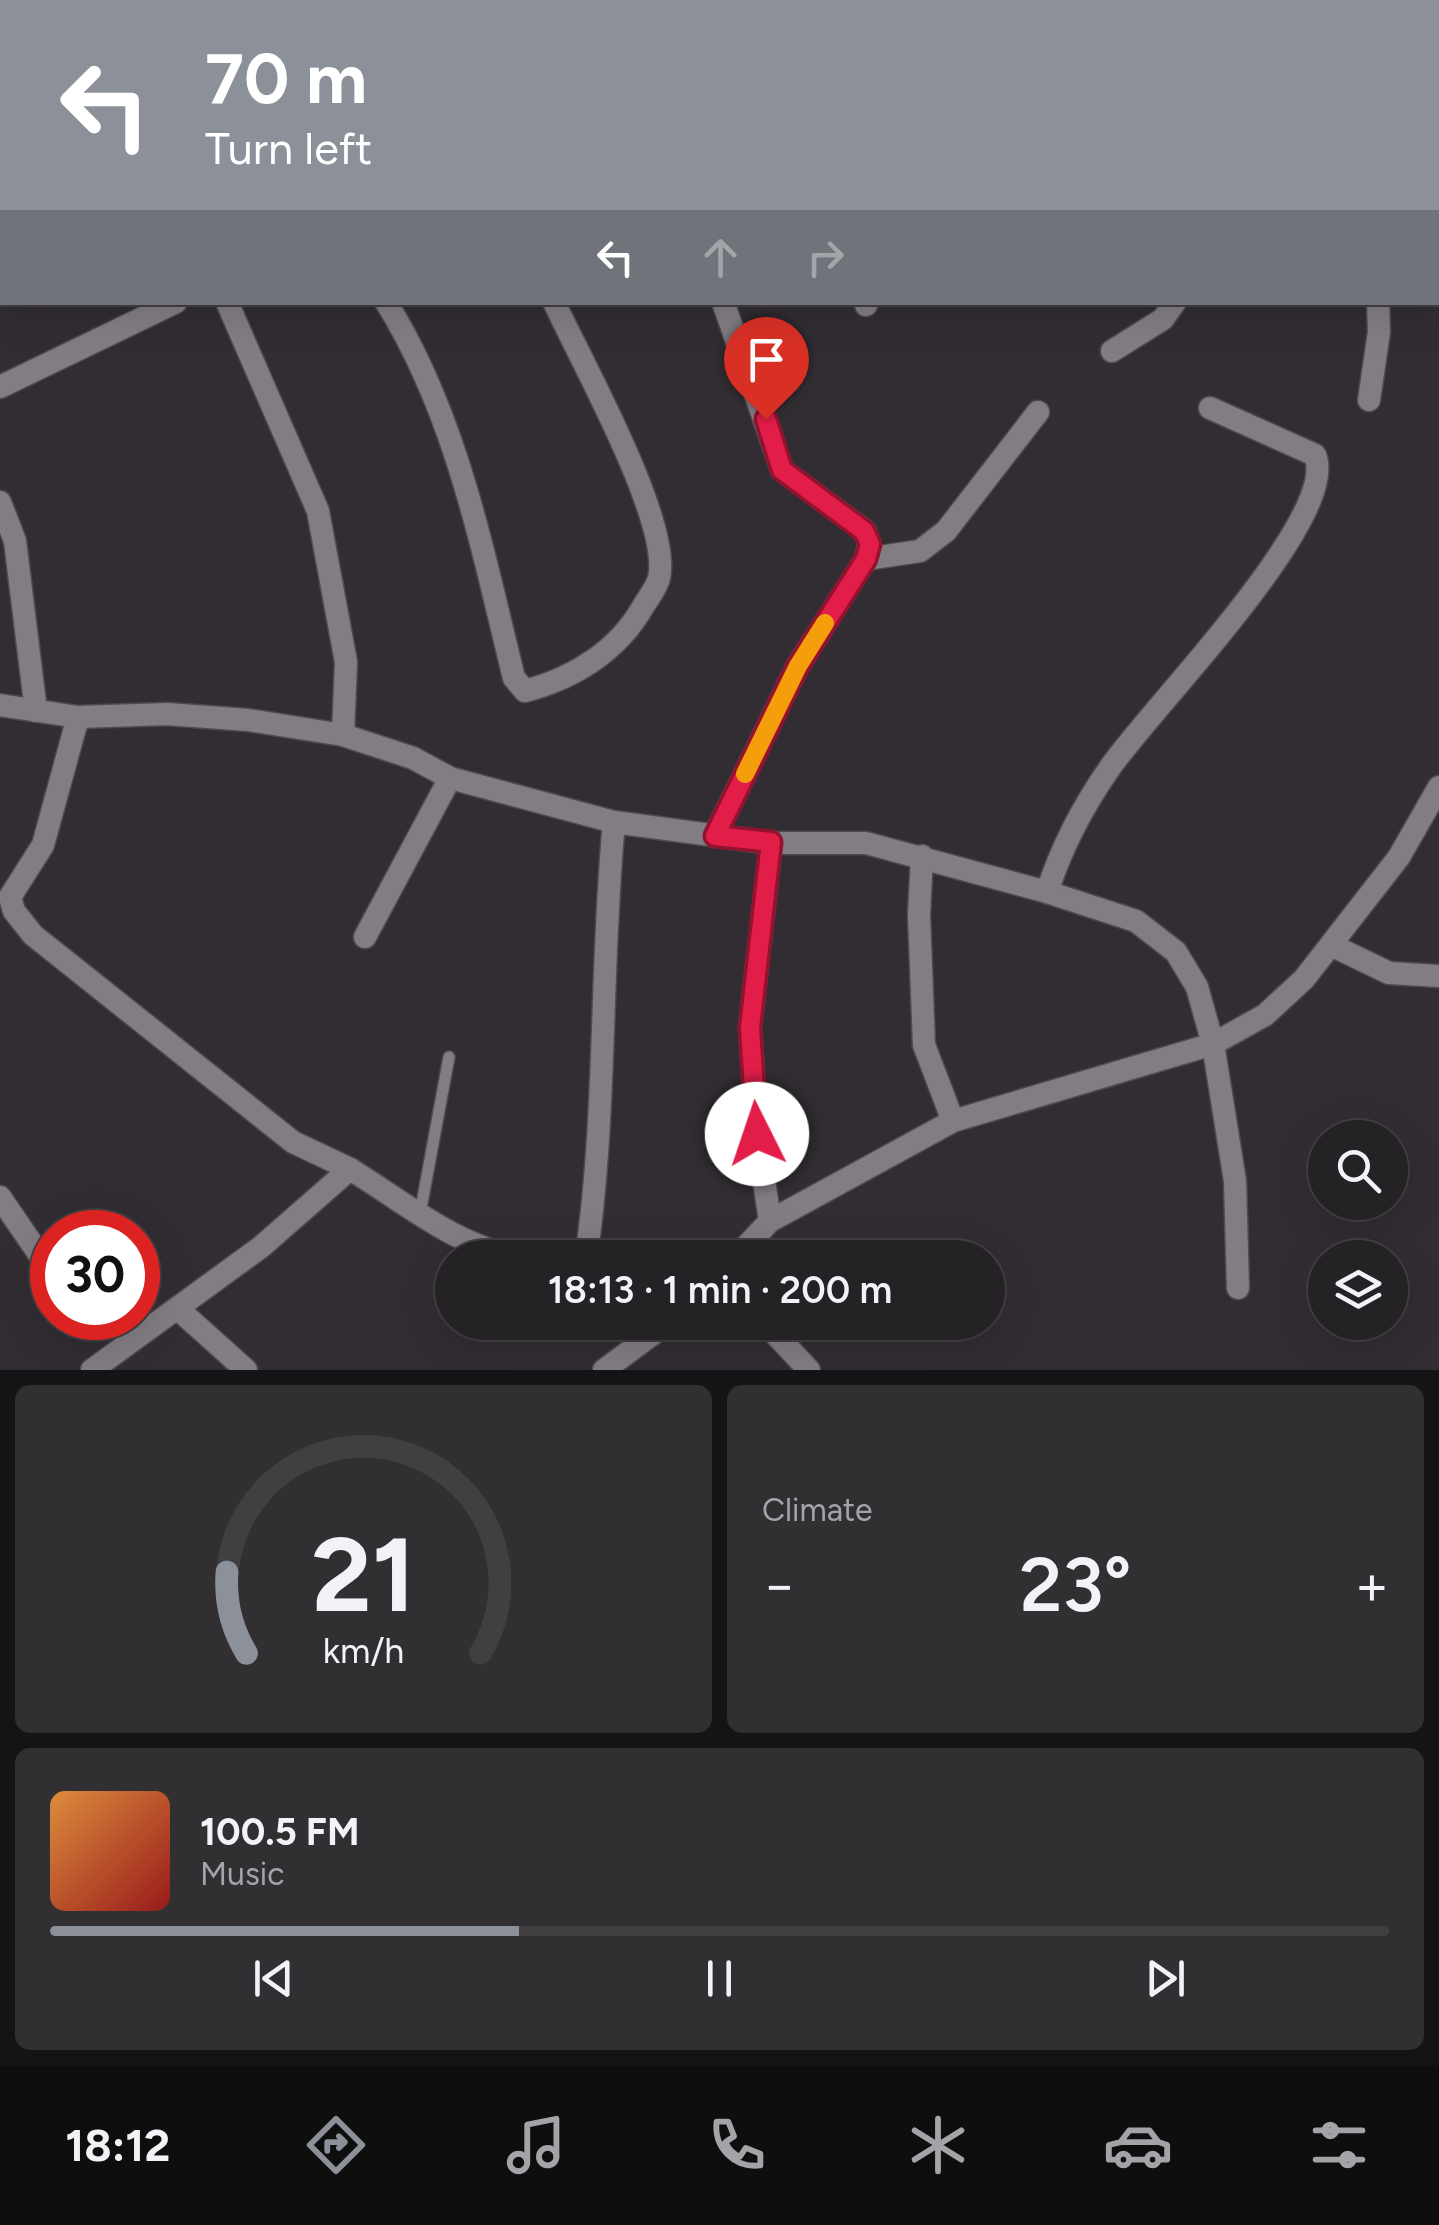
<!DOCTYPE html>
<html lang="en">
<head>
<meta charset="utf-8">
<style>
	body { margin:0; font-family:Figtree,sans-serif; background:#312f32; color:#f1f3f6; height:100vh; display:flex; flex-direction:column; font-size:38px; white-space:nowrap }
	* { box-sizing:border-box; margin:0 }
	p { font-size:32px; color:#a3a4a7 }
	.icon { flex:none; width:55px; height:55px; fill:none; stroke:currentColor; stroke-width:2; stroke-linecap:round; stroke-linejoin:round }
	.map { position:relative; height:1370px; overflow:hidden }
	.panel { display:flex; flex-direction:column; gap:15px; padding:15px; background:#141315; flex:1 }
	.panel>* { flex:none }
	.guide { position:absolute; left:0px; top:0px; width:1440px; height:305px; box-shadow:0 10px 40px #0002,0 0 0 2px #423f43; background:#8c9099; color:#fff; overflow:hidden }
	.buttons { position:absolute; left:1308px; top:1120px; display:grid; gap:20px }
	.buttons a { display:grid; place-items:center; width:100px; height:100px; border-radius:50%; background:#252226; box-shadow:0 10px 40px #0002,0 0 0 2px #423f43; font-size:50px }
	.speed { position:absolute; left:30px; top:1210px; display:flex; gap:20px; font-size:50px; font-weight:700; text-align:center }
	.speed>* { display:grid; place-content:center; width:130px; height:130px; border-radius:50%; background:#252226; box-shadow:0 10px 40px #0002,0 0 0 2px #423f43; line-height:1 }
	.speed .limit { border:15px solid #d22; background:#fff; color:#111 }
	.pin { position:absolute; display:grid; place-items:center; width:85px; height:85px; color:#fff; margin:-102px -42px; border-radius:50% 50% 50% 0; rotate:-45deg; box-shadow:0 0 10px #0007 }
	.pin .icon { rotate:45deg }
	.me { position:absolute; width:110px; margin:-55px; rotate:356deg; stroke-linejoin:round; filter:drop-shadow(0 0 8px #0008) }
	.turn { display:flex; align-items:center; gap:35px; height:210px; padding:0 40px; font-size:45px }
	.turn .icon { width:130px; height:130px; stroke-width:2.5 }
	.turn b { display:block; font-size:70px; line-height:85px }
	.lanes { display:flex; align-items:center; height:95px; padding:0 40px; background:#0003; justify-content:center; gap:50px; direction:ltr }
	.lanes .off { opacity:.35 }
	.big { font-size:75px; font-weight:600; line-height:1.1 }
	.panel .card { flex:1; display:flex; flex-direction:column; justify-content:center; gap:15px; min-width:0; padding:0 35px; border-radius:15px; background:#312f32 }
	.panel .dial { align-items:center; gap:0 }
	.dial svg { height:260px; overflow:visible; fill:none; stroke:#423f43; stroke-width:7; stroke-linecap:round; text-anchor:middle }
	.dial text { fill:#f1f3f6; stroke:none }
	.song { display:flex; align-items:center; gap:30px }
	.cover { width:120px; height:120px; border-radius:15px; background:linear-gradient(135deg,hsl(30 70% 55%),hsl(0 70% 35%)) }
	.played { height:10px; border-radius:5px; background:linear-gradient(90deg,#8c9099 35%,#423f43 35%) }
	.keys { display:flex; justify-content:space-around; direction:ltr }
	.heat { display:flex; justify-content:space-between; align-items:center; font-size:55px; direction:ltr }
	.panel .tiles { flex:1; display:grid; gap:15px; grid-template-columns:1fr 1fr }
	.card:last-child { grid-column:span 2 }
	.trip { position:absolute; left:435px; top:1240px; width:570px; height:100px; border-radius:50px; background:#252226; box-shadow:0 10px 40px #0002,0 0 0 2px #423f43; font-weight:600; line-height:100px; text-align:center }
	.tab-bar { display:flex; height:160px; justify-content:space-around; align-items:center; background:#0f0e0f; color:#a3a4a7 }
	.tab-bar .icon { width:70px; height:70px }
	.tab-bar .on { color:#8c9099 }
	.tab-bar b { font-size:45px; color:#f1f3f6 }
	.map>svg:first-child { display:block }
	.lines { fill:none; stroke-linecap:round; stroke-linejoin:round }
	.lane-casing { stroke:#4e4b4f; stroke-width:14 }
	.street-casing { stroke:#4e4b4f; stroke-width:25 }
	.lane { stroke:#827d83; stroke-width:11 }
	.street { stroke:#827d83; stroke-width:22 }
	.route-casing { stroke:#92132f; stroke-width:25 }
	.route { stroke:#e11d48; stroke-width:18 }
	.slow { stroke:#f59e0b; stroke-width:18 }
</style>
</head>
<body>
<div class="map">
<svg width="1439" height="1370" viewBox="0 0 1439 1370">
	<rect width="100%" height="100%" fill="#312d32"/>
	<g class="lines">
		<!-- lane casing -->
		<g class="lane-casing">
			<polyline id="lane" points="420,1214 449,1057"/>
		</g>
		<!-- street casing -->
		<g class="street-casing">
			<g id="street">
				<polyline points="1121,0 1128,2"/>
				<polyline points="1219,0 1220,2"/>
				<polyline points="406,2 407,0"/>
				<polyline points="859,2 872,0"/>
				<polyline points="903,2 903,0"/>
				<polyline points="1052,2 1053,0"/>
				<polyline points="0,5 4,0"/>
				<polyline points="1438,70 1439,70"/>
				<polyline points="1438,252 1439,252"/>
				<polyline points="227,302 318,511 346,662 343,735"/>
				<path d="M386 302C457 416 482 549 514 678L525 691C575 678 619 650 644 605 649 597 657 587 659 578 672 522 580 359 554 302"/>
				<polyline points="866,305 867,302"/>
				<polyline points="1112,351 1163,319 1175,302"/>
				<polyline points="0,387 176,302"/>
				<polyline points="1369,400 1379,332 1378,302"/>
				<polyline points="0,502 15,541 36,711"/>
				<polyline points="866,559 920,551 946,531 1038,412"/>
				<polyline points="0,705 78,717 167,714 248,720 343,735 413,758 450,778 614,822 771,843 866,843 1047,892 1136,921 1176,952 1197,987 1213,1044 1235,1181 1238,1288"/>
				<polyline points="78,717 43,845 10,897 14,911 33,935 293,1142 350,1169"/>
				<polyline points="715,835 798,665 866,559 869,544 865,531 782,470 723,302"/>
				<polyline points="922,856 919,915 924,1045 953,1121"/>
				<path d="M1047 892C1062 846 1081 809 1109 769 1147 712 1341 518 1315 455L1210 408"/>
				<polyline points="365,937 450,778"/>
				<polyline points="1331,945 1389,973 1439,976"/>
				<polyline points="0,1197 52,1273"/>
				<polyline points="770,1221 757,1134 750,1028 771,843"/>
				<path d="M586 1258C607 1114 600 967 614 822"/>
				<polyline points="735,1258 770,1221 953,1121 1213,1044 1265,1015 1304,979 1399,857 1439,787"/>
				<polyline points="178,1309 246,1370"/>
				<polyline points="764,1322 809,1370"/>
				<path d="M92 1370 261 1247 350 1169C407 1204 451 1243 518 1258"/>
				<polyline points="604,1370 669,1322"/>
			</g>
		</g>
		<!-- lane -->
		<use href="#lane" class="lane"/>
		<!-- street -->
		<use href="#street" class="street"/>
	</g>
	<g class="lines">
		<!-- route casing -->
		<g class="route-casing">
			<polyline id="route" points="757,1134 750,1028 771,842 715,836 798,666 866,559 870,544 864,531 782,470 766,419"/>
		</g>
		<!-- route -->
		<use href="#route" class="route"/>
		<!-- slow -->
		<polyline class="slow" points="745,774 798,666 825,623"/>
	</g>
</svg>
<div class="buttons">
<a><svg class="icon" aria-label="search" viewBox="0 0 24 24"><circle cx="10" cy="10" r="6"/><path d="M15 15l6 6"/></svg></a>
<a><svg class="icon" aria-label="layers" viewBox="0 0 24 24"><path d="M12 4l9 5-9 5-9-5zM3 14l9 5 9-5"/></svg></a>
</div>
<div class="speed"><div class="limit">30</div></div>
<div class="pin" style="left:766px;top:419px;background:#d93025"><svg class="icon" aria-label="arrive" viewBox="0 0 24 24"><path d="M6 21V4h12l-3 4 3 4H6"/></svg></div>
<svg class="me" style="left:757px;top:1134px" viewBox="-20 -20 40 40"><circle r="19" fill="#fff"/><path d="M0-13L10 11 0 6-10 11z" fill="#e11d48"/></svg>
<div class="trip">18:13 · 1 min · 200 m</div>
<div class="guide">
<div class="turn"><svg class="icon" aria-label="left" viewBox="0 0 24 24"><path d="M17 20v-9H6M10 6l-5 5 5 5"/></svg><div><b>70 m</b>Turn left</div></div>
<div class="lanes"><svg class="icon" aria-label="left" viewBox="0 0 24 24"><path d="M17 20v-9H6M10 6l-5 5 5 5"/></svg><svg class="icon off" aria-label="ahead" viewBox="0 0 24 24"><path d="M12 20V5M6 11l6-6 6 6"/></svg><svg class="icon off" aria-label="right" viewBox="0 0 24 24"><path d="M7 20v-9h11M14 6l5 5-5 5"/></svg></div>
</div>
</div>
<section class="panel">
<div class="tiles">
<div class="card dial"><svg viewBox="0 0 100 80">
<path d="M14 69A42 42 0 1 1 86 69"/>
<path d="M14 69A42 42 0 0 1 8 44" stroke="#8c9099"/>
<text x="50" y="56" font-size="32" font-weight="700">21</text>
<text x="50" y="72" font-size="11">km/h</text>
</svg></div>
<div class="card"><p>Climate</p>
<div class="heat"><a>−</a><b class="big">23°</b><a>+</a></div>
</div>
<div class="card">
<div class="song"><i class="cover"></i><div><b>100.5 FM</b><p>Music</p></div></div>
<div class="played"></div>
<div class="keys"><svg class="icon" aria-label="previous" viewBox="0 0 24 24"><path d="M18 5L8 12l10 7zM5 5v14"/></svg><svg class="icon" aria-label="pause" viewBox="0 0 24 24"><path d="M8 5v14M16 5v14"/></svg><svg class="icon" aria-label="next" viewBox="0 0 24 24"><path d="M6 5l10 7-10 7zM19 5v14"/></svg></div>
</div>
</div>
</section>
<nav class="tab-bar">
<b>18:12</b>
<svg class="icon on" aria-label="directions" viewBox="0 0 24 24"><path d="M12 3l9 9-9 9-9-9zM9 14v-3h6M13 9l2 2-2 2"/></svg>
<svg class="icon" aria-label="music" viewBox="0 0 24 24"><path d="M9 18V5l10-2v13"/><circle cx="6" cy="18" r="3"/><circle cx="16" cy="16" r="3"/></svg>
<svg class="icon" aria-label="phone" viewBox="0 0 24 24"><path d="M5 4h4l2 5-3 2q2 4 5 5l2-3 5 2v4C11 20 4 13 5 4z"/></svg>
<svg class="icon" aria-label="climate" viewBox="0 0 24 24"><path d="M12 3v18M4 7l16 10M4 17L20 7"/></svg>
<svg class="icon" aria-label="car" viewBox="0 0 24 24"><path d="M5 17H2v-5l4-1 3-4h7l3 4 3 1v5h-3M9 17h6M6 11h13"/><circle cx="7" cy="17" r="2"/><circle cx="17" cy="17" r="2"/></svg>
<svg class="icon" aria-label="filters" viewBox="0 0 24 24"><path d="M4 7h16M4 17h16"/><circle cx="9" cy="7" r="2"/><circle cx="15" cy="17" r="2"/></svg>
</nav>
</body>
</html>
